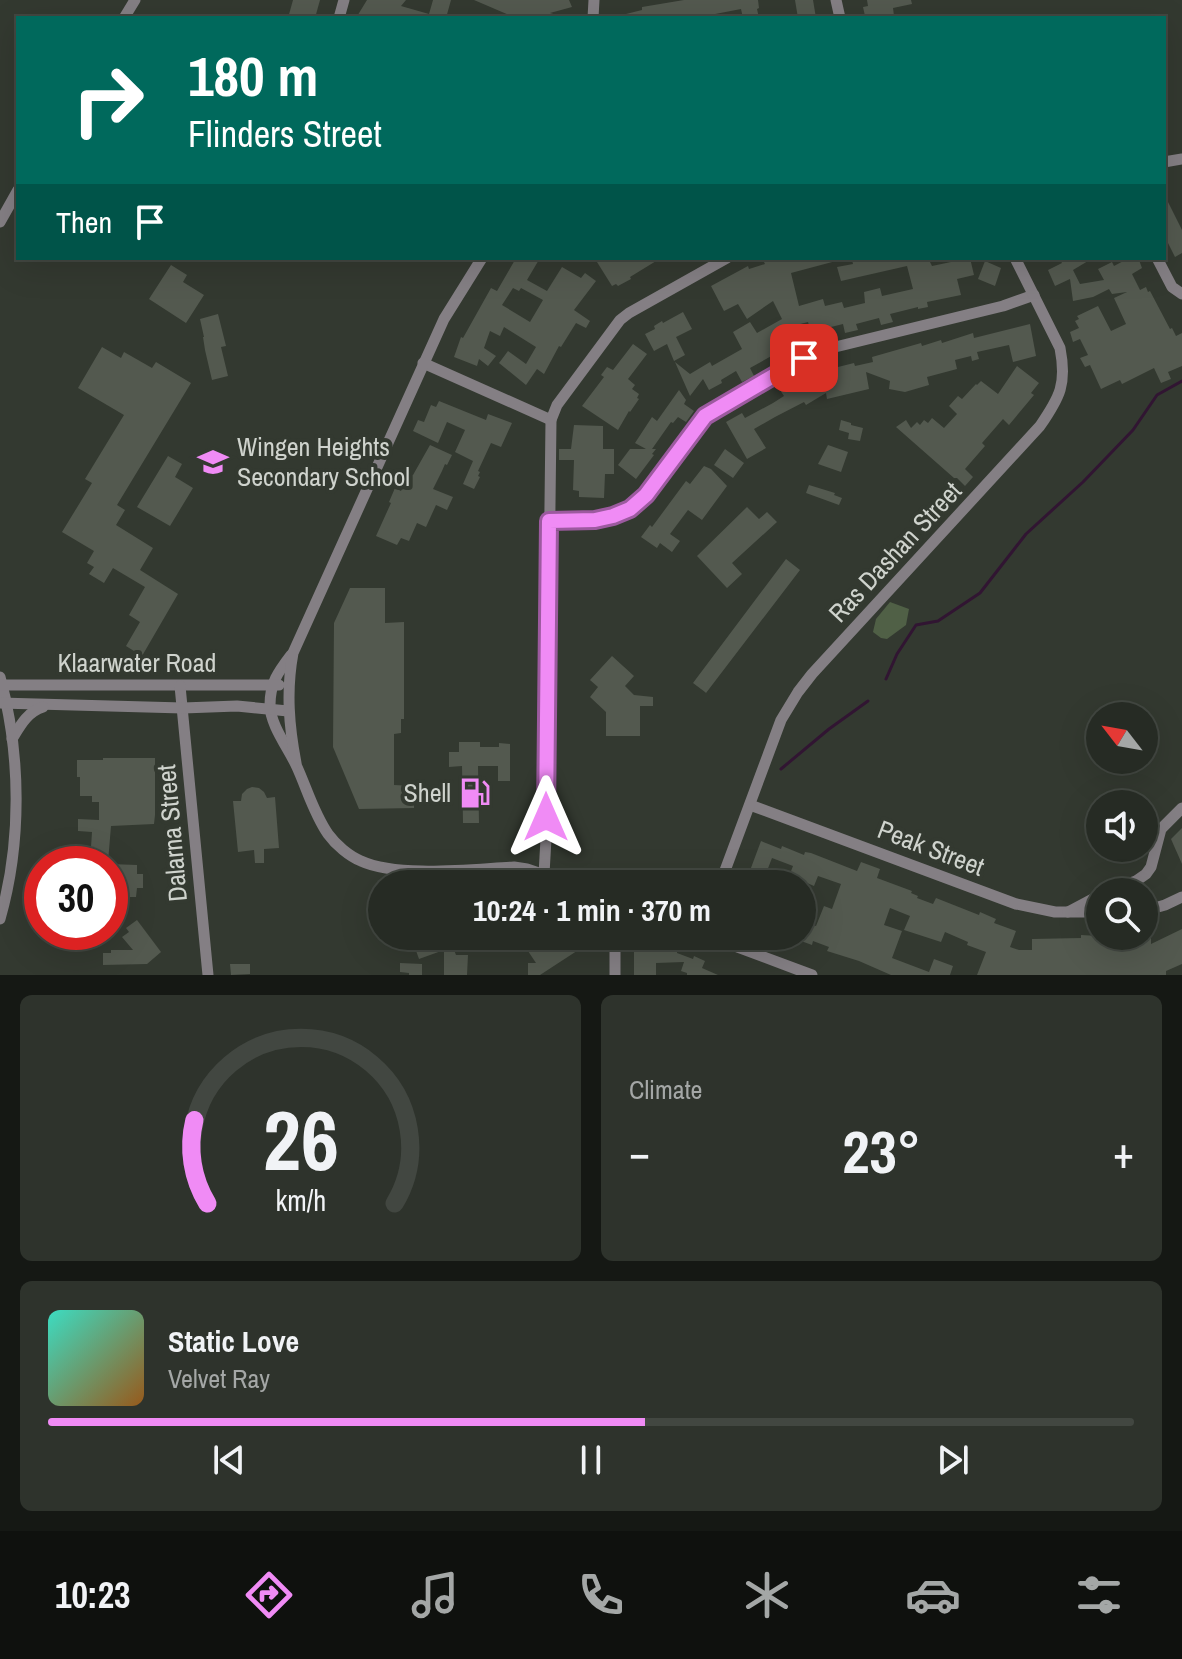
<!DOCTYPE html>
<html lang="en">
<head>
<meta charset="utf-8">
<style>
	body { margin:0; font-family:"Archivo Narrow",sans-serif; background:#2e332c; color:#f1f3f6; height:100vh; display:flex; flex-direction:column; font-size:30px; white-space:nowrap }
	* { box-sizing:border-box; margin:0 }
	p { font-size:26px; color:#a4a7a6 }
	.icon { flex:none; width:44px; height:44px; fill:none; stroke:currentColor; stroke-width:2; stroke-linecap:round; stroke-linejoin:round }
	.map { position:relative; height:975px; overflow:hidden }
	.side { display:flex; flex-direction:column; gap:20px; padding:20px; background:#151814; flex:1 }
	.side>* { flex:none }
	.guide { position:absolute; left:16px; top:16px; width:1150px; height:244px; border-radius:0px; box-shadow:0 8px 32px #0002,0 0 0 2px #424741; background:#00695c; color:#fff; overflow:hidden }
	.needle { width:52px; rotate:301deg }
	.buttons { position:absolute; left:1086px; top:702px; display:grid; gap:16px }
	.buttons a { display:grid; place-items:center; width:72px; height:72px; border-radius:50%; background:#262b24; box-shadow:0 8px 32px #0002,0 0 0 2px #424741; font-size:40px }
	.speed { position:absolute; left:24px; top:846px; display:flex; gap:16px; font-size:40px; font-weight:700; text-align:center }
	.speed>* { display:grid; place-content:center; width:104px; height:104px; border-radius:50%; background:#262b24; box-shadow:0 8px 32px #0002,0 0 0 2px #424741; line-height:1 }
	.speed .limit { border:12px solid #d22; background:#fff; color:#111 }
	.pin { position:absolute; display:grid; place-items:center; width:68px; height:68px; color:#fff; margin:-34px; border-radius:16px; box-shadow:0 4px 12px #0006 }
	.me { position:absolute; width:88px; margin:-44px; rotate:0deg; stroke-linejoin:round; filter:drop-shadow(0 0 6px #0008) }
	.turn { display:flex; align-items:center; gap:28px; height:168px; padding:0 40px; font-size:36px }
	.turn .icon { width:104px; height:104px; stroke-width:2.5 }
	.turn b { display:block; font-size:56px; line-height:68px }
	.then { display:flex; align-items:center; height:76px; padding:0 40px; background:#0003; gap:16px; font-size:30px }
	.big { font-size:60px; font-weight:700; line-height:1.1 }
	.side .tile { flex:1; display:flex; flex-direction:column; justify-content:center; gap:12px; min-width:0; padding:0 28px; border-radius:12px; background:#2e332c }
	.side .dial { align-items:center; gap:0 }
	.dial svg { height:208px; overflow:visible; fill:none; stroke:#424741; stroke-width:7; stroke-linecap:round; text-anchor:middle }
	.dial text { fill:#f1f3f6; stroke:none }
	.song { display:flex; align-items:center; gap:24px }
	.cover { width:96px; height:96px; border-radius:12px; background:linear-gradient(135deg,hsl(170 70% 55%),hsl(30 70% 35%)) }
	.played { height:8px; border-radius:4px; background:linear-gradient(90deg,#f08bf5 55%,#424741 55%) }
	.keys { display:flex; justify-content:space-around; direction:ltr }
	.heat { display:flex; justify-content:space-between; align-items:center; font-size:44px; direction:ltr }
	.side .tiles { flex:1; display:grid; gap:20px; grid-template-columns:1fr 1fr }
	.tile:last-child { grid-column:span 2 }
	.trip { position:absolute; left:368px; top:870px; width:448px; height:80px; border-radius:40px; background:#262b24; box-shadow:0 8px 32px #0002,0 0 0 2px #424741; font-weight:700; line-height:80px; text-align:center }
	.tab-bar { display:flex; height:128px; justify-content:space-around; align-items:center; background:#0f110e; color:#a4a7a6 }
	.tab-bar .icon { width:56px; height:56px }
	.tab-bar .active { color:#f08bf5 }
	.tab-bar b { font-size:36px; color:#f1f3f6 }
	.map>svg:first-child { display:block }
	.green { fill:#506046 }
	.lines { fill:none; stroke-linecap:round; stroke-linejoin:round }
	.stream { stroke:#311532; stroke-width:3 }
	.building { fill:#53594f; fill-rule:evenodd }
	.minor { stroke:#847f84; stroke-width:11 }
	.route-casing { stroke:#9c5a9f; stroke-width:20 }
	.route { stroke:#f08bf5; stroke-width:14 }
	.labels { text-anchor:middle; stroke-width:8; stroke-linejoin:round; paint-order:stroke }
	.poi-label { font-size:26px; fill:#cfd3cd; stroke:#333930; text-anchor:start }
	.street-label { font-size:26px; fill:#cfd3cd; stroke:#333930 }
</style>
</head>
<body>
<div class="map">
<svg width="1182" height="975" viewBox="0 0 1182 975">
	<rect width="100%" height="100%" fill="#333930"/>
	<!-- green -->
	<polygon class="green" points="890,602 909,609 906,625 887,639 881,638 873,632 876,619"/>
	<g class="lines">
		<!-- stream -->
		<g class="stream">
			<polyline points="886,679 897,654 916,625 938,621 980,593 1026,534 1083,482 1133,430 1157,395 1182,381"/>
			<polyline points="781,769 829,729 868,701"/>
		</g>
	</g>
	<!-- building -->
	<g class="building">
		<polygon points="293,0 320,0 315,18 288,18"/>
		<polygon points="367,0 406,0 401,6 429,14 433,0 451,0 446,18 356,18"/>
		<polygon points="474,0 569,0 572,7 550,13 560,16 559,18 508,18 509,15"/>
		<polygon points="684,0 758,0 759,8 757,9 759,18 743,18 741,9 710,15 704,18 626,18 626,14 642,10 642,7"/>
		<polygon points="795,0 813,0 816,18 798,18"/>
		<polygon points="867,0 911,0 912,4 893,8 894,16 867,18 867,16 865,16 863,7 868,6"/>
		<polygon points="1164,194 1182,230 1182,253 1175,257 1164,235"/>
		<path d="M516 258H540L527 280 547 291 562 267 581 278 585 273 596 281 574 310 590 321 586 328 576 323 561 347 559 346 544 374 537 369 526 385 499 363 508 351 526 364 536 347 504 327 500 336 490 331 484 348 496 356 488 366 479 359 477 366 454 357 461 337 463 338 491 288 497 291ZM513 288 519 291 521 288 543 300 530 322 502 305Z"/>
		<polygon points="604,258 661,258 630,277 631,279 618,286 616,284 612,286 597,262"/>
		<polygon points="780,258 835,258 836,261 791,273 799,306 823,299 825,306 842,302 844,308 865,303 864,292 880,288 882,296 913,289 907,266 841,281 837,267 853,264 852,260 860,258 928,258 932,266 970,258 974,275 957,279 961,295 927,302 928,307 918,309 918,307 890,314 893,322 881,325 879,318 856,324 858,330 845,333 843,324 811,332 808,322 781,329 791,345 750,368 754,376 742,382 736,371 721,380 722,383 709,390 703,379 690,396 675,362 690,374 710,362 712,366 742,349 733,332 750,322 757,333 782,319 773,301 747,319 738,304 724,311 711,286 748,266 749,269 765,264 764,262"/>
		<polygon points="1059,258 1093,258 1073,270 1080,284 1104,280 1098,269 1112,262 1114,266 1129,258 1134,258 1136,261 1139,260 1142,268 1132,274 1140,290 1146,287 1148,292 1150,291 1170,329 1172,328 1176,336 1182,333 1182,366 1168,372 1171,379 1161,383 1154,368 1122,384 1120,380 1101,389 1090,365 1085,367 1080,358 1088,355 1080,339 1073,342 1070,332 1079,328 1075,321 1079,319 1077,316 1098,306 1111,331 1126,324 1114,298 1127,292 1112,294 1109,289 1093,297 1073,301 1070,279 1055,286 1048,270 1062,263"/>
		<polygon points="985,261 1001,268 995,286 978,279"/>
		<polygon points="171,265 187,275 183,282 204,295 186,323 149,299"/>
		<polygon points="683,312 692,329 676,337 685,355 674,361 667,344 654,351 645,334 655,329 654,326 662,321 663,323"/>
		<polygon points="218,314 226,346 221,347 228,376 212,380 205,350 203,337 204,337 200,319"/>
		<polygon points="1030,324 1036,356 1013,362 1009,345 977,352 979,359 972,361 971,356 955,360 957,369 927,377 929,385 905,392 889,389 890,381 866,372 869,389 827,399 826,393 806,405 804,402 775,417 754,429 766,448 747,459 726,422 742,413 745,418 773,403 784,396 778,387 787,382 788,385 806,375 807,378 826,373 826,371 830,370 828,365 837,363 838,367 854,363 855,366 873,362 872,357 921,343 922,346 941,340 942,343 973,333 974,338"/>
		<polygon points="633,344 647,354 628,379 635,385 632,389 639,394 637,398 639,399 630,412 629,411 618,430 582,406 604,377 601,375 607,367 613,370"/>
		<polygon points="102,347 121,358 124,352 152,368 156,362 191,383 117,505 125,510 116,525 153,548 140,570 178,594 142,656 126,646 140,622 129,615 145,587 113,568 104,583 89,574 94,567 87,563 94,551 62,532 92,483 85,479 124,415 78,388"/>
		<polygon points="1017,366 1039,383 1031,393 1034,395 1009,425 1003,419 982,443 985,446 965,469 973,477 965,486 957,478 954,478 896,427 906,420 911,428 917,422 920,425 924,420 928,423 932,418 944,428 957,414 949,406 958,396 962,399 976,384 977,385 981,381 998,394"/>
		<polygon points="679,390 686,400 684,404 694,411 686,422 678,417 673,423 671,422 652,449 656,449 652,454 654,455 636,479 618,465 630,449 646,449 635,443 652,417 657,421"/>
		<polygon points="439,401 486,420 488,414 512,423 501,447 491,443 478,471 480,472 478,476 480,477 474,489 463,484 473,461 455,452 465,430 447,422 438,443 413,431 418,420 424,422 431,405 436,407"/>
		<polygon points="841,420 851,423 851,425 863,428 860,441 848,439 849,433 839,430"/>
		<polygon points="574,425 603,426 603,449 614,449 614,474 605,474 604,498 579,497 579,491 573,490 574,460 559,460 559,449 571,449"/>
		<polygon points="430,445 452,455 447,465 445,464 442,471 433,489 453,497 447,510 436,505 426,527 417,523 409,541 401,538 397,545 376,536 391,503 389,502 395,488 401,491 409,474 413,475"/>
		<polygon points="828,445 848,452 841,472 818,464"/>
		<polygon points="725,449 744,463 733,478 714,465"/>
		<polygon points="168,456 182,464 175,477 193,488 170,526 137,507"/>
		<polygon points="704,466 711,469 727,486 702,520 688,510 670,534 680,541 672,552 660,543 657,548 641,537 650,525 652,527 686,481 690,484"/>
		<polygon points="809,485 835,493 834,495 842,498 839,505 806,493"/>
		<polygon points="747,507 759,519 767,512 777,522 732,563 742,574 727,588 697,556"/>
		<polygon points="786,559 800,570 706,693 705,692 693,683"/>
		<polygon points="350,588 385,588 385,623 404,622 404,719 401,719 401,733 394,734 394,785 414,786 414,808 359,809 333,747 334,623"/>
		<polygon points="612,656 634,676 625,686 634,695 653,697 653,706 640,706 640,736 606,736 606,712 590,697 598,687 590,680"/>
		<polygon points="459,742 480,742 480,747 499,747 499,743 510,744 510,781 498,781 498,766 478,766 479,823 463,823 462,766 449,767 449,752 459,752"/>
		<polygon points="103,758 155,758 155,815 154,824 111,826 108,862 95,864 94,847 91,847 92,832 78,831 78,819 99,820 99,802 92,802 92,796 80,796 80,777 77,777 77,760 103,760"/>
		<polygon points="252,787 259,788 264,792 267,798 275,797 279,848 264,849 264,863 255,863 254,850 238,852 233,801 241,801 242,794 247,789"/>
		<polygon points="1182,828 1182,864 1171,839"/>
		<polygon points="761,841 781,849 782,846 804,855 805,852 811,853 857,871 861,862 880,869 877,878 912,891 911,893 918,896 917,898 933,904 936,898 979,915 980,912 996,919 994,923 1016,931 1010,947 1019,950 1032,950 1032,939 1081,938 1081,935 1134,938 1134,936 1151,936 1151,944 1182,929 1182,964 1166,971 1166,975 977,975 986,952 967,945 968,942 945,932 941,942 904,930 910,916 890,908 884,925 902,931 892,958 929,972 934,959 953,966 950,975 891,975 859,961 827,951 829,947 813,941 812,945 801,941 808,923 816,926 824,906 832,909 841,884 818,876 814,886 800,880 798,884 786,884 793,866 772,858 762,884 745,884"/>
		<polygon points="110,864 137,865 137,874 143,874 143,888 137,888 136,897 118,897 118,892 110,892"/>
		<polygon points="137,920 161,952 147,964 103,965 103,953 111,953 111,950 133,950 122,937 129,932 126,928"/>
		<polygon points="439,936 449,936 456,955 468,955 467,975 444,975 444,950 419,959 414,945"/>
		<polygon points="518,936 600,936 597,938 601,942 589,950 586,945 540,975 528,975 528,963 536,963"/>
		<polygon points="634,942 655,942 655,950 677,950 677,953 693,959 694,956 705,961 702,968 718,975 687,975 687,973 681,971 684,962 656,963 656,975 634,975"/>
		<polygon points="400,963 422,964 422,975 409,975 409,973 400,972"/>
		<polygon points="230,964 250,964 250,974 231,975"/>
	</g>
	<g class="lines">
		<!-- minor -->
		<g class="minor">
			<polyline points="836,0 840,18"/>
			<polyline points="124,18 135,0"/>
			<polyline points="339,18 344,0"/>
			<polyline points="593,18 594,0"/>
			<polyline points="1164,162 1182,159"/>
			<polyline points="0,222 18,190"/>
			<polyline points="1157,258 1172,287 1182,294"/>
			<polyline points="423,363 551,420"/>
			<polyline points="549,521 595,520 613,516 630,509 646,495 705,416 804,358 827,349 1003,306 1034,295"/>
			<path d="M291 655C278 672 270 683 270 705 270 725 289 749 297 767 307 789 314 814 328 834 336 845 349 856 361 861 398 878 473 869 514 867L527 869 571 884"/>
			<path d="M0 677C21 754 22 842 0 919"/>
			<polyline points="0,685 279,685"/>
			<polyline points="180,686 208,975"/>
			<polyline points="0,703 183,708 237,706 288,711"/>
			<path d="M12 739C20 726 27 712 43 707"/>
			<path d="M296 763C289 726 286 691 293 653L444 319 482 258"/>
			<polyline points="750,805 1016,904 1055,912 1100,912"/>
			<polyline points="544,874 546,839 551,420 557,405 620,320 629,313 727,258"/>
			<path d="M720 884 781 720 798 692 812 674 1040 426C1060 397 1067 384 1060 348L1015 258"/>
			<polyline points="1107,892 1136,881 1146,874 1151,867 1161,829 1182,808"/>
			<polyline points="1144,911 1165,905 1182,897"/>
			<polyline points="1068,912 1100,895"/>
			<polyline points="708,936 812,975"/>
			<polyline points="615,975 615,936"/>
		</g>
	</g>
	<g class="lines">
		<!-- route casing -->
		<g class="route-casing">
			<polyline id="route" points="546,817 549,521 595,520 613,516 630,509 646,495 705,416 804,358"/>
		</g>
		<!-- route -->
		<use href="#route" class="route"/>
	</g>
	<!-- icons -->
	<defs>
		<g id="school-bare" transform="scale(2.4)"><path d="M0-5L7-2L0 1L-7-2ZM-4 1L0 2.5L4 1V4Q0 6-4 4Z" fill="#f08bf5" stroke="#333930" stroke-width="2.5" paint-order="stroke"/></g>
		<g id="fuel-bare" transform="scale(2.4)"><path d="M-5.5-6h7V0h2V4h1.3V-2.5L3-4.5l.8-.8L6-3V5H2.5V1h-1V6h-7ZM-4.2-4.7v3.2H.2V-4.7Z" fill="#f08bf5" stroke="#333930" stroke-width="2.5" paint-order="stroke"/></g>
	</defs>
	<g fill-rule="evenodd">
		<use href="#school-bare" x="213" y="462"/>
		<use href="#fuel-bare" x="475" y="793"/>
	</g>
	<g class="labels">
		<!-- poi labels -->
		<g class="poi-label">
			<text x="237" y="456">Wingen Heights<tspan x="237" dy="30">Secondary School</tspan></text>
			<text x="451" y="802" text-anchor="end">Shell</text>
		</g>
		<!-- street labels -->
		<g class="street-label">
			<text transform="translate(895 552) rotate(-47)" y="9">Ras Dashan Street</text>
			<text x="137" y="672">Klaarwater Road</text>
			<text transform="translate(172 833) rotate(-95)" y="9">Dalarna Street</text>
			<text transform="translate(931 848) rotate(21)" y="9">Peak Street</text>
		</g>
	</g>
</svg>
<div class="buttons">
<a><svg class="needle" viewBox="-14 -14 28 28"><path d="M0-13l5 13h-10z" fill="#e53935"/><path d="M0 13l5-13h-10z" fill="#a4a7a6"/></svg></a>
<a><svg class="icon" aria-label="sound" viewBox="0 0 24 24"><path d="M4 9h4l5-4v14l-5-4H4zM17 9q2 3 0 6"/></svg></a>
<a><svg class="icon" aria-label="search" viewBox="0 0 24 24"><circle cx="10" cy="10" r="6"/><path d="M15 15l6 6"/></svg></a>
</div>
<div class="speed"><div class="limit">30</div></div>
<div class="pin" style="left:804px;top:358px;background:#d93025"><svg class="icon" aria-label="arrive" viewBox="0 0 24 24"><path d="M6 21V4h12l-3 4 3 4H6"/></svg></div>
<svg class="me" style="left:546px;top:817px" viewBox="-20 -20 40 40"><path d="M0-17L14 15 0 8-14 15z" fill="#f08bf5" stroke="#fff" stroke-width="4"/></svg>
<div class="trip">10:24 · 1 min · 370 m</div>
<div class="guide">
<div class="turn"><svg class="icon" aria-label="right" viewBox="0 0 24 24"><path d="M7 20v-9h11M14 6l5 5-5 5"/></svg><div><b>180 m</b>Flinders Street</div></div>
<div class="then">Then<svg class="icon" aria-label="arrive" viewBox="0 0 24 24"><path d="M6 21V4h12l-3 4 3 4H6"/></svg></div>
</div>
</div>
<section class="side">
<div class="tiles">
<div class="tile dial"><svg viewBox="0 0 100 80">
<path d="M14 69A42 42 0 1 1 86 69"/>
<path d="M14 69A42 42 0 0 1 9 37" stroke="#f08bf5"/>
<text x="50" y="56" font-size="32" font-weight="700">26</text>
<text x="50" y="72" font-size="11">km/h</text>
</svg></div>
<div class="tile"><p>Climate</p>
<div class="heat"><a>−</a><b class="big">23°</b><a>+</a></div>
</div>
<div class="tile">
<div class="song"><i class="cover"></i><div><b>Static Love</b><p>Velvet Ray</p></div></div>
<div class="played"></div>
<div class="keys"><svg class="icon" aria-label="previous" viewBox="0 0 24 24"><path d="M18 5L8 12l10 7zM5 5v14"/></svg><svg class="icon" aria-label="pause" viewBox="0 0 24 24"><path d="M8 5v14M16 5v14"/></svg><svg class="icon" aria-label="next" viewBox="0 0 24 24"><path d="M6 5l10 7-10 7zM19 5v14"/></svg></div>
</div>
</div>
</section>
<nav class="tab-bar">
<b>10:23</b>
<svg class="icon active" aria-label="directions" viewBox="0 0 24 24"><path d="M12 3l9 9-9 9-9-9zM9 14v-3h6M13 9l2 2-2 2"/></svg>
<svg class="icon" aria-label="music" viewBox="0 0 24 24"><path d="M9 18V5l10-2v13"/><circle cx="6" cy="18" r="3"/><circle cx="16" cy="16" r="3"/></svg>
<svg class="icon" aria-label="phone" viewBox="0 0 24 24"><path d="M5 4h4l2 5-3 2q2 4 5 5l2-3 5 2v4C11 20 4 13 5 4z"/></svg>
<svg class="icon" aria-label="climate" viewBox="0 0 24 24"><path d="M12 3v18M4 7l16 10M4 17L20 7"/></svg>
<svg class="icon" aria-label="car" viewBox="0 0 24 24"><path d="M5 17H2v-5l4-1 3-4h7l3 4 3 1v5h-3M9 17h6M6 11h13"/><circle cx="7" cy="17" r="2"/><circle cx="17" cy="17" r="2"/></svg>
<svg class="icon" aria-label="filters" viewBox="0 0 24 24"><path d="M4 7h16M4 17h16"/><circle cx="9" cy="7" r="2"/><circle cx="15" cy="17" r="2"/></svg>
</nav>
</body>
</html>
